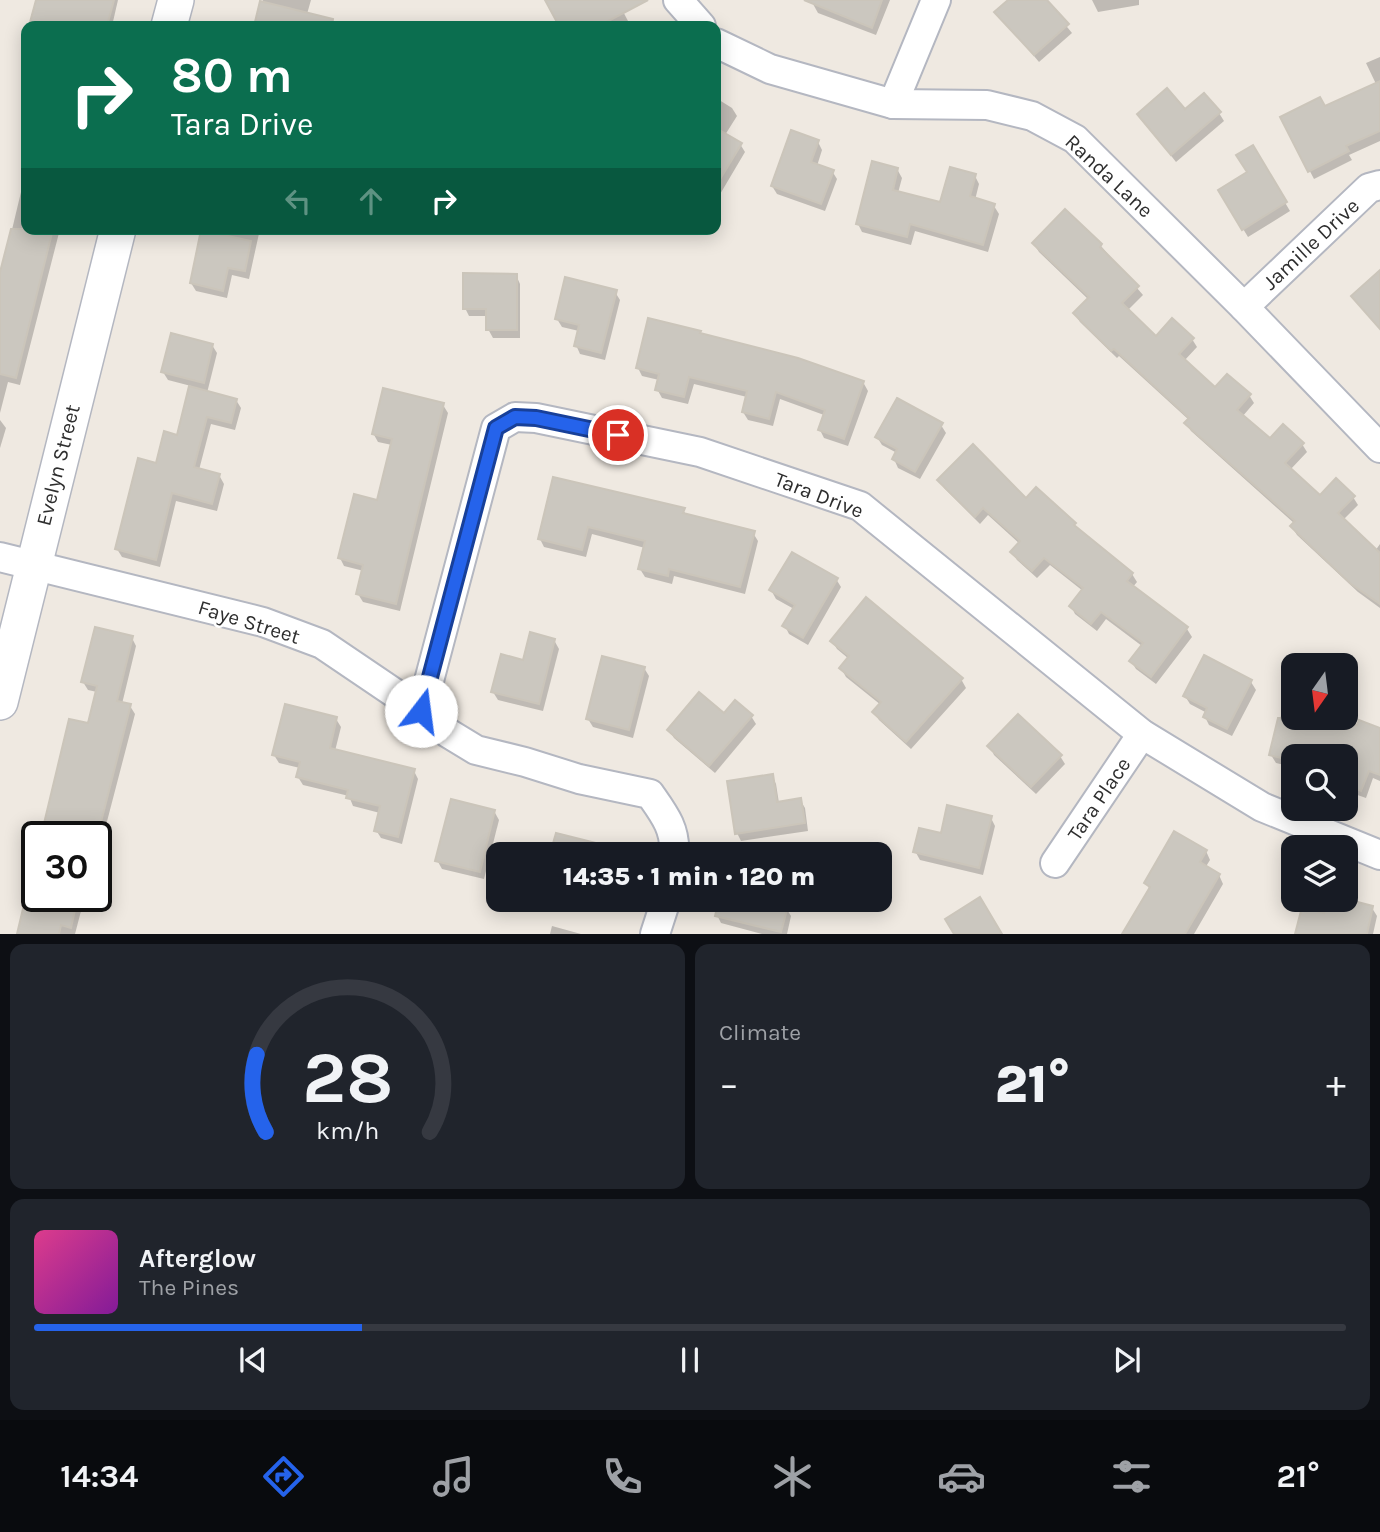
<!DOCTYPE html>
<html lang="en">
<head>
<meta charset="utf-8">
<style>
	body { margin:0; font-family:Karla,sans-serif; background:#20242c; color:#f1f3f6; height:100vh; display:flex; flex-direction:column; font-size:26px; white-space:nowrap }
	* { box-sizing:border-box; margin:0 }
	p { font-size:23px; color:#9ea1a6 }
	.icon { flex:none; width:38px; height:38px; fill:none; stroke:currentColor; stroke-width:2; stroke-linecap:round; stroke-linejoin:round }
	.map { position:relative; height:934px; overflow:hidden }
	.sheet { display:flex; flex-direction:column; gap:10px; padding:10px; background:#0d0f14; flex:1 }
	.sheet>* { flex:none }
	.guide { position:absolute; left:21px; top:21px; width:700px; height:214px; border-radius:14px; box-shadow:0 4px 18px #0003; background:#0b6e4f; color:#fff; overflow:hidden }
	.needle { width:46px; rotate:194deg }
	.buttons { position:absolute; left:1281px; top:653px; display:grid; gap:14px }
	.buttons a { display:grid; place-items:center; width:77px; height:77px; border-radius:14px; background:#171b24; box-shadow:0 4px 18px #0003; font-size:35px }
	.speed { position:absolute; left:21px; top:821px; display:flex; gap:14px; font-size:35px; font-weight:700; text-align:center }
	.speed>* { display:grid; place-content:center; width:91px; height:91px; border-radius:50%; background:#171b24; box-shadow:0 4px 18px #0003; line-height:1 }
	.speed .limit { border:4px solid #111; border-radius:10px; background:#fff; color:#111 }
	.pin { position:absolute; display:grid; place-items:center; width:60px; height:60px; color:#fff; margin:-30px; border:4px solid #fff; border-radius:50%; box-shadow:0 2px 7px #0007 }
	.me { position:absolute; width:77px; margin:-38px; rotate:15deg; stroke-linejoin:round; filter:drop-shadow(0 0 5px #0008) }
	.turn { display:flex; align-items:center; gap:24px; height:147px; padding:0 35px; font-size:32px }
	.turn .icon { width:91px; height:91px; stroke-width:2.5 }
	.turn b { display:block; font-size:49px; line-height:60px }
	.lanes { display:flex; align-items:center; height:66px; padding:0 35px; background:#0003; justify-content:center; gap:35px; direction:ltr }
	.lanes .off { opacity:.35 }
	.big { font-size:52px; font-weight:800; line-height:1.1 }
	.sheet .widget { flex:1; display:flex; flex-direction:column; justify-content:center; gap:10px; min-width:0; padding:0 24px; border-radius:14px; background:#20242c }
	.sheet .dial { align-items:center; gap:0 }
	.dial svg { height:182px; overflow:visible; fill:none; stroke:#363941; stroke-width:7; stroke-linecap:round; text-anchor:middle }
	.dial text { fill:#f1f3f6; stroke:none }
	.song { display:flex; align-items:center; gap:21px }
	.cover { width:84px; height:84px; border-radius:10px; background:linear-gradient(135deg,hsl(330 70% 55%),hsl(290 70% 35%)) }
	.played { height:7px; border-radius:4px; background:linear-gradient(90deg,#2563eb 25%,#363941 25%) }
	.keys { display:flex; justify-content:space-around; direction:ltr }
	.heat { display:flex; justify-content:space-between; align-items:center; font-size:38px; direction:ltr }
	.sheet .tiles { flex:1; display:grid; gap:10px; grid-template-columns:1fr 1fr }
	.widget:last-child { grid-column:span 2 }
	.trip { position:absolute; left:486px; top:842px; width:406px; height:70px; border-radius:14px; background:#171b24; box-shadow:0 4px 18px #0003; font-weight:800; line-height:70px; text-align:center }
	.dock { display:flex; height:112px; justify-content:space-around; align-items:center; background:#090b0e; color:#9ea1a6 }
	.dock .icon { width:49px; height:49px }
	.dock .selected { color:#2563eb }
	.dock b { font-size:32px; color:#f1f3f6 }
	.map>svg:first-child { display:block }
	.shadow { fill:#0003 }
	.building { fill:#cbc7bf; stroke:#cbc5ba; stroke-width:2 }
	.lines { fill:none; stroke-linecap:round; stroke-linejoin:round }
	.minor-casing { stroke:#b4b7c1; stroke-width:32 }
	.tertiary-casing { stroke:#b4b7c1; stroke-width:38 }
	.minor { stroke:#fff; stroke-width:28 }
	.tertiary { stroke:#fff; stroke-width:35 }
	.route-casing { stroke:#184099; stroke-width:18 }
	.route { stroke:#2563eb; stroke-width:12 }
	.labels { text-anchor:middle; stroke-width:5; stroke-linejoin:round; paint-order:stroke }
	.street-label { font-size:21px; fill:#2e2e2e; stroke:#fff }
</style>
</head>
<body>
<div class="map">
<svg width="1380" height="934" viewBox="0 0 1380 934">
	<rect width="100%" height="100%" fill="#efe9e1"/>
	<!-- shadow -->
	<g class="shadow">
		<polygon points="38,0 118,0 112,26 31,26"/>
		<polygon points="263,0 311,0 307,14 318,26 256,26"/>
		<polygon points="547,0 617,0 628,21 618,26 561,26"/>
		<polygon points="814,0 890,0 876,35 818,13 813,4"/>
		<polygon points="1010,0 1045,0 1072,33 1039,62 997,12"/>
		<polygon points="1092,0 1139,0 1139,5 1098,12"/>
		<polygon points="1380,57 1380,141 1349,155 1352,160 1314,179 1282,118 1325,108 1376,84 1366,63"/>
		<polygon points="716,98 732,108 737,116 725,135 740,144 745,152 716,201"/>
		<polygon points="1185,112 1219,113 1224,121 1176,162 1139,115"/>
		<polygon points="818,142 822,150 817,166 832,171 837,179 825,211 777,194 772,186"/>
		<polygon points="1252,147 1290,211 1248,237 1220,191 1249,173"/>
		<polygon points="897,169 902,178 898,193 941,204 975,176 979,184 975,200 994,206 999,214 988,252 915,231 911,245 862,232 858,224"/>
		<polygon points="26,171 26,229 60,229 20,385 8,382 0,413 0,280"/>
		<polygon points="221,229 260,229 249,279 232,275 227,298 196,291 191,283 220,236"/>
		<polygon points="1034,244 1101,246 1143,295 1127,311 1156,339 1192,339 1197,347 1184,361 1215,390 1249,395 1254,403 1242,417 1270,440 1302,444 1307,452 1290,470 1320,497 1353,497 1358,505 1343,520 1375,551 1380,544 1380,608 1358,592 1297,535 1292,527 1295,524 1191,431 1186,423 1189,420 1119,356 1117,358 1080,322 1075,314 1089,300 1039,252"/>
		<polygon points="516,275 520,284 520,338 493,338 488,329 488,316 469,316 465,308"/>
		<polygon points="615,292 620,300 605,360 580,354 576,345 579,331 562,327 557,319"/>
		<polygon points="700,332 702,336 863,382 868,391 848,446 824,438 820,430 824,415 780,399 773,426 748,420 743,412 747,397 694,384 688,404 662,398 657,389 659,380 642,376 638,368"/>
		<polygon points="212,345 217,353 207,393 236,400 241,408 235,430 211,424 199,470 219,475 224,484 217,511 176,501 160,567 122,557 117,549 157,465 178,437 191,386 168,380 163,372"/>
		<polygon points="443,405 448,413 400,611 363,602 358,594 364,571 344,566 340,558 378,502 392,445 378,442 373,433"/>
		<polygon points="0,420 6,428 0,448"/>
		<polygon points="941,425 946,433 920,479 898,468 894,459 897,453 882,445 877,437"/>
		<polygon points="554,479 683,510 687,516 753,533 758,541 745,594 674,576 672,584 645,577 640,569 645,548 592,534 586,557 544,547 540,539"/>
		<polygon points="940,480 1026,500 1074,524 1078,531 1132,574 1137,582 1132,588 1187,629 1192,637 1156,684 1136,669 1131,661 1142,646 1106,619 1097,631 1075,614 1071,606 1083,591 1050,565 1037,578 1017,560 1012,552 1020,544 988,515 980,524 944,488"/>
		<polygon points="836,579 841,587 808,645 789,634 785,626 794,609 776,599 771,590"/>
		<polygon points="132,638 136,646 122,704 130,706 135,714 104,833 95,831 94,836 43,836 70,721 89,725 97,692 88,690 83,682"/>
		<polygon points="554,640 559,649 543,711 498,700 493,692 524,662"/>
		<polygon points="832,641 961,679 966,688 911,749 879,720 874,712 881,705 846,677 841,668 849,659 837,649"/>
		<polygon points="644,668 649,676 633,738 593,727 588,719"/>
		<polygon points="1251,682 1256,690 1232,736 1209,725 1205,717 1207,713 1190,704 1185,696"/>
		<polygon points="1283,708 1293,710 1293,718 1322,718 1380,730 1380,781 1373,778 1366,798 1346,791 1346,756 1293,756 1293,767 1276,763 1271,755"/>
		<polygon points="751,716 756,724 715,773 674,738 669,730"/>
		<polygon points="336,719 341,727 335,751 414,771 418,779 402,844 381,838 376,830 380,813 353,806 349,796 303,785 298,777 300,768 279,763 274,755"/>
		<polygon points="990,746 1060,756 1065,764 1036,794 994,755"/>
		<polygon points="772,776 776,784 779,803 800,800 805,808 808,831 741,841 737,833"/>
		<polygon points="494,811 499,820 484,879 442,869 437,860"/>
		<polygon points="991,818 995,826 983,875 920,860 915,851 942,835"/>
		<polygon points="557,835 620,851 622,854 552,854"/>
		<polygon points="1206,851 1210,860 1205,868 1219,875 1223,884 1194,934 1124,934 1150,890 1146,883"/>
		<polygon points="37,862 37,896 79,896 77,904 81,911 75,934 20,934"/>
		<polygon points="580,900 615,900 613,908"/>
		<polygon points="721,900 769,900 768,903 786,908 791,916 787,934 762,934 721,923 717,915"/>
		<polygon points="1329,900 1339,900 1372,908 1377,916 1373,934 1297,934 1325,915"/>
		<polygon points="552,926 581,934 550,934"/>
	</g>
	<!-- building -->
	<g class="building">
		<polygon points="36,0 114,0 107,26 29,26"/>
		<polygon points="545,0 648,0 599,26 559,26"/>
		<polygon points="804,0 882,0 872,28"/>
		<polygon points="1008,0 1047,0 1069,24 1034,55 994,12"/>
		<polygon points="260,1 333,19 332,26 254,26"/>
		<polygon points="1380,81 1380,131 1346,146 1349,151 1308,172 1280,117 1320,97 1325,106"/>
		<polygon points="1167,88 1185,109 1204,93 1221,112 1171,155 1137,114"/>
		<polygon points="716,128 742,143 716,186"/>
		<polygon points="791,130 819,140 811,162 834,170 821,204 771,186"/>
		<polygon points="1253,145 1287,202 1242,230 1218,190 1247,172 1236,155"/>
		<polygon points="872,161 898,168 893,190 940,202 950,167 976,174 970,196 995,204 983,245 910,224 907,237 856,224"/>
		<polygon points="1065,209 1102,244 1100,247 1139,286 1122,303 1156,336 1172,318 1194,338 1179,354 1215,387 1227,374 1251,394 1237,410 1270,438 1283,424 1304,443 1285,463 1320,495 1336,478 1355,496 1338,513 1380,553 1380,604 1351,584 1290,526 1295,521 1184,423 1189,418 1114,349 1111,351 1073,313 1089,297 1032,243"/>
		<polygon points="11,229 53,229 16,378 0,374 0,272"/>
		<polygon points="201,230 251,241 245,271 228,268 223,291 190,283"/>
		<polygon points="1380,270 1380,329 1351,296"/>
		<polygon points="463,273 517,274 517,330 486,330 486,309 463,309"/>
		<polygon points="565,277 617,290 601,353 574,346 579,325 555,319"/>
		<polygon points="648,318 701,331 700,333 798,358 864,381 844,439 818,430 825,410 776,392 769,419 742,412 747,391 689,377 684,397 655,390 659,374 636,368"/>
		<polygon points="171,333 213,344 204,383 161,372"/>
		<polygon points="189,386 237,399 231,423 207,417 194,467 220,474 212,504 172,493 156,560 115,549 138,458 156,463 164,431 177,435"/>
		<polygon points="383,388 444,403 396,604 356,594 363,565 338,558 354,494 377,500 392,439 372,434"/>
		<polygon points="897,398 943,423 915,472 892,459 897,449 875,437"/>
		<polygon points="973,444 1026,498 1036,487 1076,523 1074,525 1133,573 1127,581 1188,627 1151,677 1129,661 1143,643 1101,612 1091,624 1069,606 1083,588 1044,558 1032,571 1010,552 1020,541 983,508 975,517 937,480"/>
		<polygon points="553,477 685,508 683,513 755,531 740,587 669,569 668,576 638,569 645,541 588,527 582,550 538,539"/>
		<polygon points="792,552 838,578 803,638 782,626 795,605 769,590"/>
		<polygon points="866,597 963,678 906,742 872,712 881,702 839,668 849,656 830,641"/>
		<polygon points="95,627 133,636 117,701 131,704 100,826 91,823 88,836 41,836 69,719 88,723 97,686 81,682"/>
		<polygon points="530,632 555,639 539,704 491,692 501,654 523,660"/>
		<polygon points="1204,655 1252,680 1227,729 1203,717 1207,708 1183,696"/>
		<polygon points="602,656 645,667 629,730 586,719"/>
		<polygon points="699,692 724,713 735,700 753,715 709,766 667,730"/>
		<polygon points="285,704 337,717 330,748 415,769 398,837 374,831 380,806 346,798 348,790 296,777 300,762 272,755"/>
		<polygon points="1018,714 1062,755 1031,787 987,746"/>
		<polygon points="1278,718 1329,718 1357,725 1359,720 1380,728 1380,775 1369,771 1361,791 1346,785 1346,756 1293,756 1293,761 1269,755"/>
		<polygon points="773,774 777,802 801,798 805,823 735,834 727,781"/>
		<polygon points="451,799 495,810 480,872 435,861"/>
		<polygon points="947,805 992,816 979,868 913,852 919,828 941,833"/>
		<polygon points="1174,831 1207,850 1200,862 1220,874 1185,934 1122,934 1150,887 1144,883"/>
		<polygon points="556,833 612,847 612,854 550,854"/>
		<polygon points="26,896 55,896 77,901 71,928 61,925 59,934 17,934"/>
		<polygon points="980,897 1002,934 954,934 945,919"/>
		<polygon points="1346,899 1373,906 1367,934 1295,934 1302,907 1324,913 1327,900"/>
		<polygon points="719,900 760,900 788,906 781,932 715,916"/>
	</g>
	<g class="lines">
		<!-- minor casing -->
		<g class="minor-casing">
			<g id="minor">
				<polyline points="678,0 701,26"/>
				<polyline points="716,43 770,69 893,104 987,105 1032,116 1075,139 1244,307 1380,448"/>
				<polyline points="893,104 936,0"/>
				<polyline points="1244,307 1369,188 1380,185"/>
				<path d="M0 557 263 622 322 644 421 711 448 733 476 750 525 762 579 779 650 794C664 814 676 829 674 854"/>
				<polyline points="421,711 496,428 515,417 536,418 700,452 860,506 1142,734 1262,807 1380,855"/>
				<polyline points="1055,863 1142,734"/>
				<polyline points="655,934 666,900"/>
			</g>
		</g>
		<!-- tertiary casing -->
		<g class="tertiary-casing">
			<g id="tertiary">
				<polyline points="169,26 176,0"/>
				<polyline points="0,702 118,229"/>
			</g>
		</g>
		<!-- minor -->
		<use href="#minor" class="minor"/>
		<!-- tertiary -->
		<use href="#tertiary" class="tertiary"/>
	</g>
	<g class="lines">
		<!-- route casing -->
		<g class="route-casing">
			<polyline id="route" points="421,711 496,428 515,417 536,418 618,435"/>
		</g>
		<!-- route -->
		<use href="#route" class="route"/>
	</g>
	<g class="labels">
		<!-- street labels -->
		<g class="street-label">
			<text transform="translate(1109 176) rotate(43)" y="7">Randa Lane</text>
			<text transform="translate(1311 244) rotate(-43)" y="7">Jamille Drive</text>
			<text transform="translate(58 465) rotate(-76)" y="7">Evelyn Street</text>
			<text transform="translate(819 495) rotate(21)" y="7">Tara Drive</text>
			<text transform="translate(249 622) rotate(17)" y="7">Faye Street</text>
			<text transform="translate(1099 799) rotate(-56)" y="7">Tara Place</text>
		</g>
	</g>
</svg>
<div class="buttons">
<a><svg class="needle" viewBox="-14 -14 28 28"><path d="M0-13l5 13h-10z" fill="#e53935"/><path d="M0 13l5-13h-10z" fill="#9ea1a6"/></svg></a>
<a><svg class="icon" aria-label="search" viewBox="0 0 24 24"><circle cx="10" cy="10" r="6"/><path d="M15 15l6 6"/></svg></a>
<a><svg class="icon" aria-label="layers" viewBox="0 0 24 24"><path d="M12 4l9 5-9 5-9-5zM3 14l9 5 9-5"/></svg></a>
</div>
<div class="speed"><div class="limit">30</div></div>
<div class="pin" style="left:618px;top:435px;background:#d93025"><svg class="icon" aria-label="arrive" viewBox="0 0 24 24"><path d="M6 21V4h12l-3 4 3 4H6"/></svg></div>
<svg class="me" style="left:421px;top:711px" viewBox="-20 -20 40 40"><circle r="19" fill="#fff"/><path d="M0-13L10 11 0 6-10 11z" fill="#2563eb"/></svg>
<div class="trip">14:35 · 1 min · 120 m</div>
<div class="guide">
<div class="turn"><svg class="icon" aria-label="right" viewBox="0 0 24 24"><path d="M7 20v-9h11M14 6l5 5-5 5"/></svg><div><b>80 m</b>Tara Drive</div></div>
<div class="lanes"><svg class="icon off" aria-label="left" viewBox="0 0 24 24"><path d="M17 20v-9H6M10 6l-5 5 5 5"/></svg><svg class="icon off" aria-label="ahead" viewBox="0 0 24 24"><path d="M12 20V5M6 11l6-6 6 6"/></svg><svg class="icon" aria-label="right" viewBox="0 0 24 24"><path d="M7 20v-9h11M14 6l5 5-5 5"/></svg></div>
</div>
</div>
<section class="sheet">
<div class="tiles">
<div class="widget dial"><svg viewBox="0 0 100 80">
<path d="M14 69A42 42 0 1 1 86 69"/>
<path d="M14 69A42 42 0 0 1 10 35" stroke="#2563eb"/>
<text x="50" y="56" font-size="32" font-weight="700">28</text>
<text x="50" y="72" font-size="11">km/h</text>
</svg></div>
<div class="widget"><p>Climate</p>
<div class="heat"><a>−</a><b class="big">21°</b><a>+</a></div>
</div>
<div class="widget">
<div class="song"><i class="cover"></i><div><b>Afterglow</b><p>The Pines</p></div></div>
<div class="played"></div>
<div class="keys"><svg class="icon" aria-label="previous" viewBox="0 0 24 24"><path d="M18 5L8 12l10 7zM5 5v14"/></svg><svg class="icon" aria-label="pause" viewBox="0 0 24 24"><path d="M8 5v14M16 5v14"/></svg><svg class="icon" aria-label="next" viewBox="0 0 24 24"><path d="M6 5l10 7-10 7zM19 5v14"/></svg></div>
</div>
</div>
</section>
<nav class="dock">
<b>14:34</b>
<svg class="icon selected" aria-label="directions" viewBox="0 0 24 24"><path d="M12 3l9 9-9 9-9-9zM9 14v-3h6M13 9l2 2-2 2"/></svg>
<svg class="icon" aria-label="music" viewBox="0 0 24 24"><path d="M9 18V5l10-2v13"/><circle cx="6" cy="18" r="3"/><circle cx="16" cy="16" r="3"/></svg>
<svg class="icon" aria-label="phone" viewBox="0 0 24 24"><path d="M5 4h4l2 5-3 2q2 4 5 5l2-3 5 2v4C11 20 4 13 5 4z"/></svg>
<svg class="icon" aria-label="climate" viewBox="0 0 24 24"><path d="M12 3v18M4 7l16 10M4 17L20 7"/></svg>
<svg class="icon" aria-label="car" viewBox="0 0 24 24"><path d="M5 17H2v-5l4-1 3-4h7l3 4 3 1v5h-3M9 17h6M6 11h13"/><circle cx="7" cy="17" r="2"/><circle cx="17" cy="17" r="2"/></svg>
<svg class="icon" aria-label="filters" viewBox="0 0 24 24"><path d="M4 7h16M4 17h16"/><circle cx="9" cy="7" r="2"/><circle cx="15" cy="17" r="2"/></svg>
<b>21°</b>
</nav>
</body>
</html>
